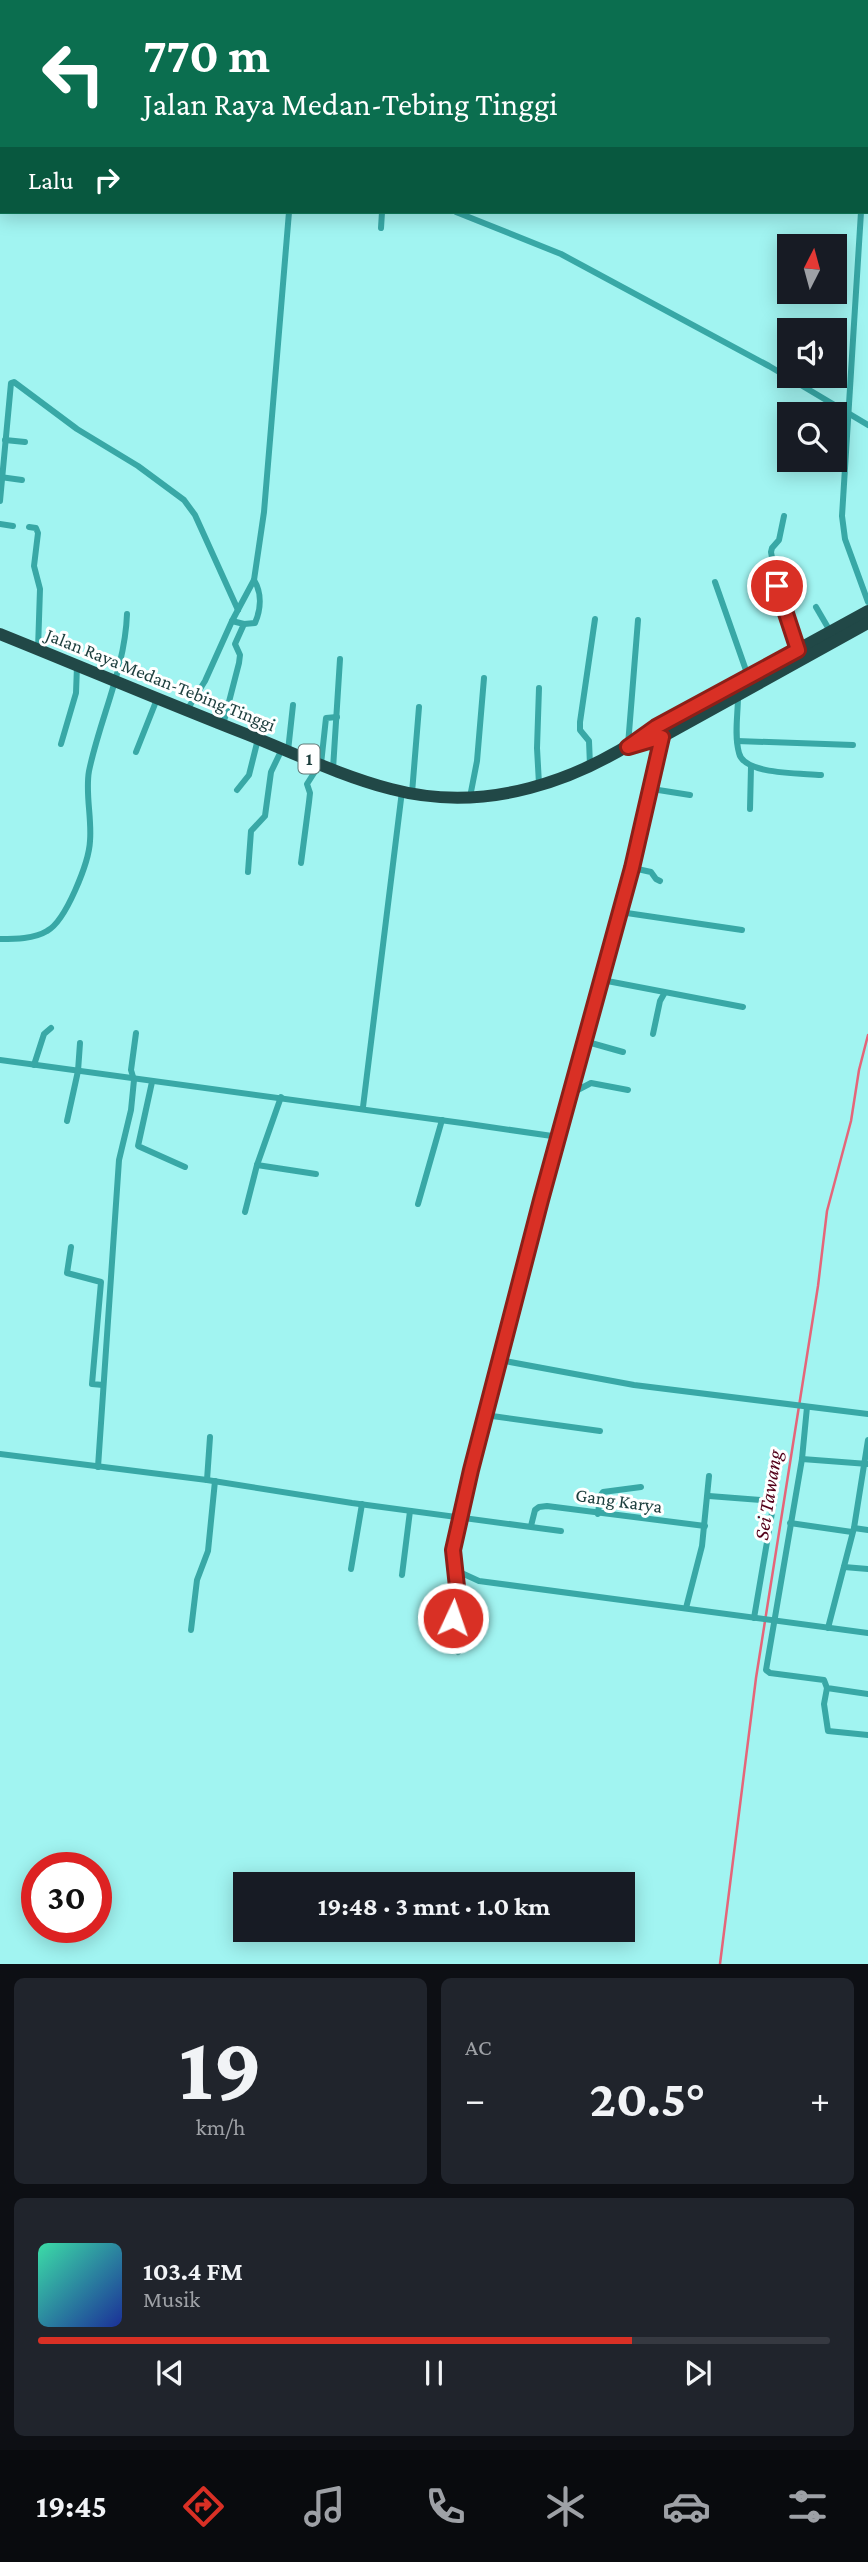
<!DOCTYPE html>
<html lang="id">
<head>
<meta charset="utf-8">
<style>
	body { margin:0; font-family:"Crimson Pro",serif; background:#20242c; color:#f1f3f6; height:100vh; display:flex; flex-direction:column; font-size:26px; white-space:nowrap }
	* { box-sizing:border-box; margin:0 }
	p { font-size:23px; color:#9ea1a6 }
	.icon { flex:none; width:38px; height:38px; fill:none; stroke:currentColor; stroke-width:2; stroke-linecap:round; stroke-linejoin:round }
	.map { position:relative; height:1964px; overflow:hidden }
	.sheet { display:flex; flex-direction:column; gap:14px; padding:14px; background:#0d0f14; flex:1 }
	.sheet>* { flex:none }
	.banner { position:absolute; left:0px; top:0px; width:868px; height:214px; box-shadow:0 4px 18px #0003; background:#0b6e4f; color:#fff; overflow:hidden }
	.needle { width:46px; rotate:6deg }
	.tools { position:absolute; left:777px; top:234px; display:grid; gap:14px }
	.tools a { display:grid; place-items:center; width:70px; height:70px; border-radius:0px; background:#171b24; box-shadow:0 4px 18px #0003; font-size:35px }
	.speed { position:absolute; left:21px; top:1852px; display:flex; gap:14px; font-size:35px; font-weight:700; text-align:center }
	.speed>* { display:grid; place-content:center; width:91px; height:91px; border-radius:50%; background:#171b24; box-shadow:0 4px 18px #0003; line-height:1 }
	.speed .limit { border:10px solid #d22; background:#fff; color:#111 }
	.pin { position:absolute; display:grid; place-items:center; width:60px; height:60px; color:#fff; margin:-30px; border:4px solid #fff; border-radius:50%; box-shadow:0 2px 7px #0007 }
	.me { position:absolute; width:77px; margin:-38px; rotate:3deg; stroke-linejoin:round; filter:drop-shadow(0 0 5px #0008) }
	.turn { display:flex; align-items:center; gap:24px; height:147px; padding:0 28px; font-size:32px }
	.turn .icon { width:91px; height:91px; stroke-width:2.5 }
	.turn b { display:block; font-size:49px; line-height:60px }
	.then { display:flex; align-items:center; height:66px; padding:0 28px; background:#0003; gap:14px; font-size:26px }
	.big { font-size:52px; font-weight:700; line-height:1.1 }
	.sheet .tile { flex:1; display:flex; flex-direction:column; justify-content:center; gap:10px; min-width:0; padding:0 24px; border-radius:10px; background:#20242c }
	.sheet .dial { align-items:center; gap:0 }
	.dial b { font-size:91px; line-height:1 }
	.song { display:flex; align-items:center; gap:21px }
	.cover { width:84px; height:84px; border-radius:10px; background:linear-gradient(135deg,hsl(160 70% 55%),hsl(230 70% 35%)) }
	.played { height:7px; border-radius:4px; background:linear-gradient(90deg,#d93025 75%,#363941 75%) }
	.keys { display:flex; justify-content:space-around; direction:ltr }
	.heat { display:flex; justify-content:space-between; align-items:center; font-size:38px; direction:ltr }
	.sheet .tiles { flex:1; display:grid; gap:14px; grid-template-columns:1fr 1fr }
	.tile:last-child { grid-column:span 2 }
	.trip { position:absolute; left:233px; top:1872px; width:402px; height:70px; border-radius:0px; background:#171b24; box-shadow:0 4px 18px #0003; font-weight:700; line-height:70px; text-align:center }
	.tab-bar { display:flex; height:112px; justify-content:space-around; align-items:center; background:#090b0e; color:#9ea1a6 }
	.tab-bar .icon { width:49px; height:49px }
	.tab-bar .selected { color:#d93025 }
	.tab-bar b { font-size:32px; color:#f1f3f6 }
	.map>svg:first-child { display:block }
	.lines { fill:none; stroke-linecap:round; stroke-linejoin:round }
	.stream { stroke:#e56579; stroke-width:2.5 }
	.street { stroke:#38a8a6; stroke-width:6 }
	.highway { stroke:#214847; stroke-width:12 }
	.route-casing { stroke:#8d1f18; stroke-width:18 }
	.route { stroke:#d93025; stroke-width:12 }
	.labels { text-anchor:middle; stroke-width:6; stroke-linejoin:round; paint-order:stroke }
	.shield { fill:#fff; stroke:#607877; stroke-width:2 }
	.shield-label { font-size:18px; font-weight:bold; fill:#1c3e3d }
	.street-label { font-size:19px; fill:#1c3e3d; stroke:#fff }
	.water-label { font-size:21px; font-style:italic; fill:#530019; stroke:#fff }
</style>
</head>
<body>
<div class="map">
<svg width="868" height="1964" viewBox="0 0 868 1964">
	<rect width="100%" height="100%" fill="#a1f4f1"/>
	<g class="lines">
		<!-- stream -->
		<polyline class="stream" points="720,1964 756,1678 818,1286 827,1211 851,1121 859,1070 868,1035"/>
		<!-- street -->
		<g class="street">
			<polyline points="849,0 849,2"/>
			<polyline points="0,112 2,112"/>
			<polyline points="866,191 868,192"/>
			<polyline points="456,212 561,254 769,366 868,425"/>
			<polyline points="861,212 842,516 845,539 868,602"/>
			<polyline points="381,228 382,212"/>
			<polyline points="5,440 25,442"/>
			<polyline points="0,477 22,480"/>
			<polyline points="0,501 11,383 14,382 77,429 138,466 184,500 195,515 238,610"/>
			<polyline points="784,516 779,540 772,548 771,552 777,586 798,650"/>
			<polyline points="0,524 13,526"/>
			<polyline points="29,527 36,528 38,533 34,566 40,589 38,649"/>
			<polyline points="715,582 748,676"/>
			<polyline points="816,607 830,631"/>
			<path d="M244 624 255 623C261 609 262 593 254 580"/>
			<path d="M738 696C738 714 734 735 739 753 744 775 801 773 821 775"/>
			<polyline points="187,710 205,681 232,621 254,580 264,512 289,212"/>
			<polyline points="223,725 239,663 240,655 235,644 244,624 232,621"/>
			<polyline points="737,741 853,745"/>
			<polyline points="61,744 76,693 77,666"/>
			<polyline points="628,745 638,620"/>
			<polyline points="288,751 293,705"/>
			<polyline points="136,752 157,699"/>
			<polyline points="321,764 326,718 337,717"/>
			<polyline points="590,765 589,741 580,730 580,722 595,619"/>
			<polyline points="333,769 340,659"/>
			<polyline points="539,784 537,748 539,688"/>
			<polyline points="652,789 690,795"/>
			<polyline points="237,790 249,775 258,739"/>
			<polyline points="412,793 419,707"/>
			<polyline points="470,797 477,761 484,678"/>
			<polyline points="750,809 751,767"/>
			<polyline points="301,863 309,802 310,793 307,784 314,773 316,764"/>
			<polyline points="633,868 651,872 656,879 660,881"/>
			<polyline points="248,872 251,831 265,816 271,772 282,749"/>
			<polyline points="620,912 742,930"/>
			<path d="M0 939C15 939 34 939 47 931 66 921 89 862 90 841 92 818 85 793 89 771 100 718 125 669 127 614"/>
			<polyline points="602,980 743,1007"/>
			<polyline points="653,1034 660,1001 664,994"/>
			<polyline points="584,1041 623,1052"/>
			<path d="M0 1060C187 1084 373 1110 559 1137L633 868 662 737"/>
			<polyline points="34,1065 44,1034 51,1028"/>
			<polyline points="152,1082 138,1146 185,1167"/>
			<polyline points="572,1093 591,1083 628,1090"/>
			<polyline points="363,1107 402,791"/>
			<polyline points="67,1121 78,1071 80,1043"/>
			<polyline points="559,1137 477,1446 453,1551 455,1570 479,1581 868,1633"/>
			<polyline points="257,1165 316,1174"/>
			<polyline points="418,1204 442,1120"/>
			<polyline points="245,1212 257,1165 281,1097"/>
			<polyline points="71,1247 67,1273 101,1282 92,1384 103,1385"/>
			<polyline points="499,1360 634,1385 868,1414"/>
			<polyline points="807,1407 802,1459 766,1670 770,1673 824,1680 827,1688 868,1694"/>
			<polyline points="485,1415 600,1431"/>
			<polyline points="0,1454 207,1480 352,1503 561,1531"/>
			<polyline points="802,1459 868,1464"/>
			<polyline points="98,1467 119,1160 131,1110 134,1080 131,1070 136,1033"/>
			<polyline points="207,1480 210,1437"/>
			<polyline points="709,1496 774,1501 754,1618"/>
			<polyline points="598,1514 600,1496 603,1492 641,1487"/>
			<polyline points="790,1523 852,1532"/>
			<polyline points="531,1526 535,1510 539,1507 547,1506 705,1526"/>
			<polyline points="854,1528 868,1530"/>
			<polyline points="844,1567 868,1569"/>
			<polyline points="351,1569 362,1504"/>
			<polyline points="456,1572 455,1581 458,1596 448,1639 458,1652"/>
			<polyline points="402,1575 410,1511"/>
			<polyline points="686,1608 702,1546 709,1476"/>
			<polyline points="828,1628 854,1528 868,1440"/>
			<polyline points="191,1630 197,1580 208,1551 215,1481"/>
			<polyline points="827,1688 824,1704 828,1731 868,1735"/>
		</g>
		<!-- highway -->
		<g class="highway">
			<path d="M0 634C82 667 164 702 246 734 294 753 341 776 391 789 485 814 579 782 656 727L868 611"/>
			<polyline points="638,744 662,737 868,623"/>
		</g>
	</g>
	<g class="lines">
		<!-- route casing -->
		<g class="route-casing">
			<polyline id="route" points="453,1618 458,1596 453,1550 471,1470 541,1200 632,868 662,737 628,747 656,727 798,650 777,586"/>
		</g>
		<!-- route -->
		<use href="#route" class="route"/>
	</g>
	<g class="labels">
		<!-- shield labels -->
		<rect class="shield" x="298.5" y="744.5" width="21" height="29" rx="5"/>
		<g class="shield-label">
			<text x="309" y="765">1</text>
		</g>
		<!-- street labels -->
		<g class="street-label">
			<text transform="translate(161 679) rotate(22)" y="7">Jalan Raya Medan-Tebing Tinggi</text>
			<text transform="translate(619 1500) rotate(8)" y="7">Gang Karya</text>
		</g>
		<!-- water labels -->
		<g class="water-label">
			<text transform="translate(768 1495) rotate(-81)" y="7">Sei Tawang</text>
		</g>
	</g>
</svg>
<div class="tools">
<a><svg class="needle" viewBox="-14 -14 28 28"><path d="M0-13l5 13h-10z" fill="#e53935"/><path d="M0 13l5-13h-10z" fill="#9ea1a6"/></svg></a>
<a><svg class="icon" aria-label="sound" viewBox="0 0 24 24"><path d="M4 9h4l5-4v14l-5-4H4zM17 9q2 3 0 6"/></svg></a>
<a><svg class="icon" aria-label="search" viewBox="0 0 24 24"><circle cx="10" cy="10" r="6"/><path d="M15 15l6 6"/></svg></a>
</div>
<div class="speed"><div class="limit">30</div></div>
<div class="pin" style="left:777px;top:586px;background:#d93025"><svg class="icon" aria-label="arrive" viewBox="0 0 24 24"><path d="M6 21V4h12l-3 4 3 4H6"/></svg></div>
<svg class="me" style="left:453px;top:1618px" viewBox="-20 -20 40 40"><circle r="17" fill="#d93025" stroke="#fff" stroke-width="3"/><path d="M0-11L8 9 0 5-8 9z" fill="#fff"/></svg>
<div class="trip">19:48 · 3 mnt · 1.0 km</div>
<div class="banner">
<div class="turn"><svg class="icon" aria-label="left" viewBox="0 0 24 24"><path d="M17 20v-9H6M10 6l-5 5 5 5"/></svg><div><b>770 m</b>Jalan Raya Medan-Tebing Tinggi</div></div>
<div class="then">Lalu<svg class="icon" aria-label="right" viewBox="0 0 24 24"><path d="M7 20v-9h11M14 6l5 5-5 5"/></svg></div>
</div>
</div>
<section class="sheet">
<div class="tiles">
<div class="tile dial"><b>19</b><p>km/h</p></div>
<div class="tile"><p>AC</p>
<div class="heat"><a>−</a><b class="big">20.5°</b><a>+</a></div>
</div>
<div class="tile">
<div class="song"><i class="cover"></i><div><b>103.4 FM</b><p>Musik</p></div></div>
<div class="played"></div>
<div class="keys"><svg class="icon" aria-label="previous" viewBox="0 0 24 24"><path d="M18 5L8 12l10 7zM5 5v14"/></svg><svg class="icon" aria-label="pause" viewBox="0 0 24 24"><path d="M8 5v14M16 5v14"/></svg><svg class="icon" aria-label="next" viewBox="0 0 24 24"><path d="M6 5l10 7-10 7zM19 5v14"/></svg></div>
</div>
</div>
</section>
<nav class="tab-bar">
<b>19:45</b>
<svg class="icon selected" aria-label="directions" viewBox="0 0 24 24"><path d="M12 3l9 9-9 9-9-9zM9 14v-3h6M13 9l2 2-2 2"/></svg>
<svg class="icon" aria-label="music" viewBox="0 0 24 24"><path d="M9 18V5l10-2v13"/><circle cx="6" cy="18" r="3"/><circle cx="16" cy="16" r="3"/></svg>
<svg class="icon" aria-label="phone" viewBox="0 0 24 24"><path d="M5 4h4l2 5-3 2q2 4 5 5l2-3 5 2v4C11 20 4 13 5 4z"/></svg>
<svg class="icon" aria-label="climate" viewBox="0 0 24 24"><path d="M12 3v18M4 7l16 10M4 17L20 7"/></svg>
<svg class="icon" aria-label="car" viewBox="0 0 24 24"><path d="M5 17H2v-5l4-1 3-4h7l3 4 3 1v5h-3M9 17h6M6 11h13"/><circle cx="7" cy="17" r="2"/><circle cx="17" cy="17" r="2"/></svg>
<svg class="icon" aria-label="filters" viewBox="0 0 24 24"><path d="M4 7h16M4 17h16"/><circle cx="9" cy="7" r="2"/><circle cx="15" cy="17" r="2"/></svg>
</nav>
</body>
</html>
